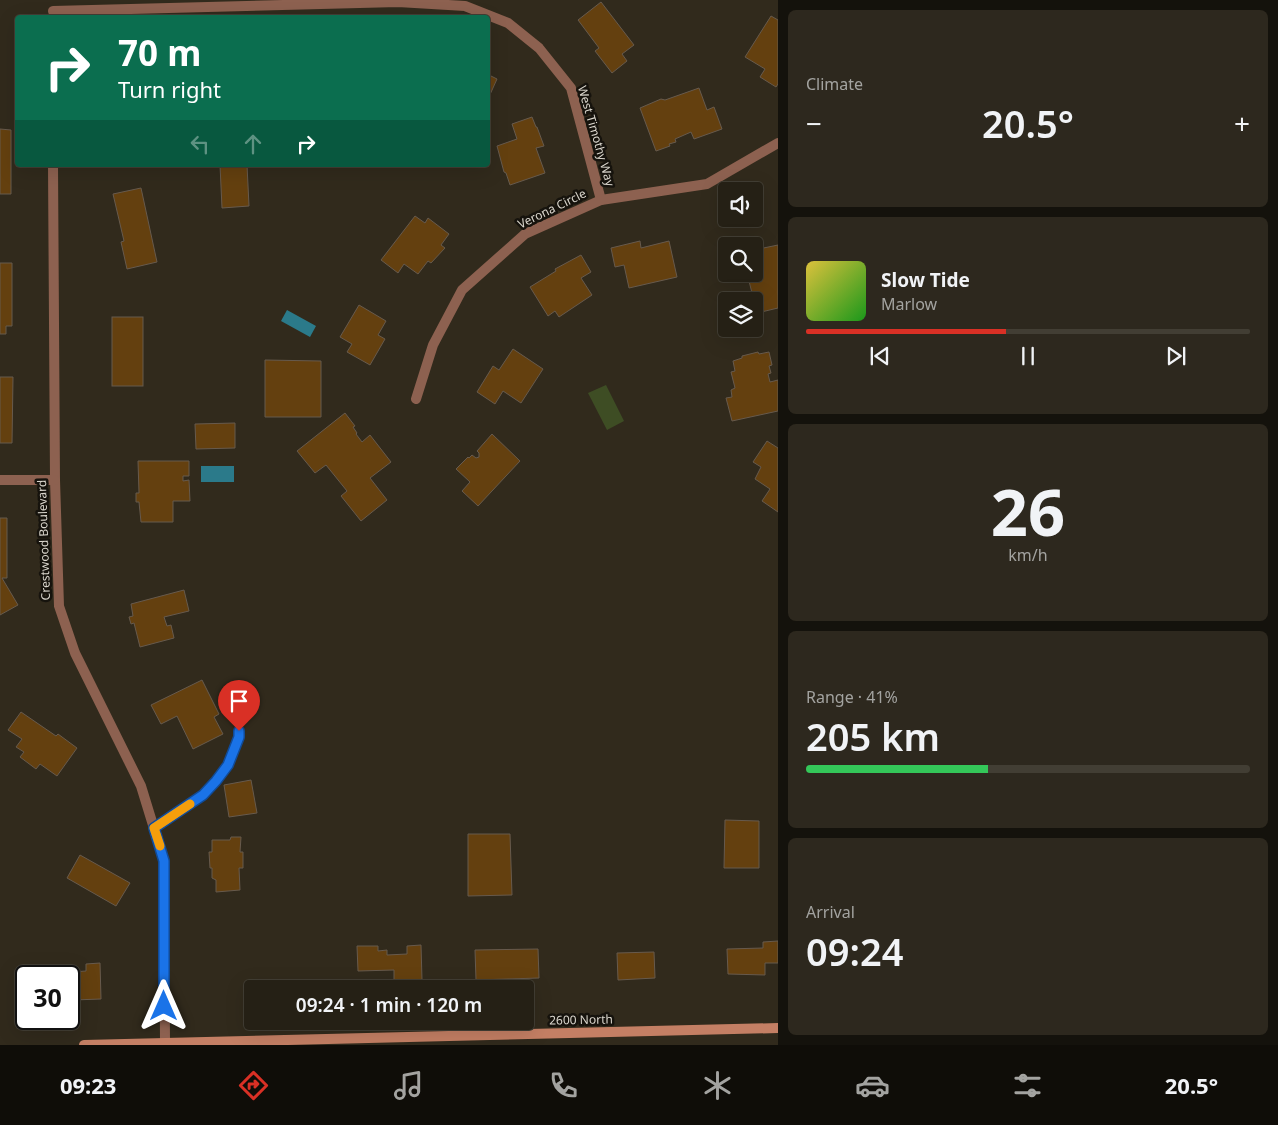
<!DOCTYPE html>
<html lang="en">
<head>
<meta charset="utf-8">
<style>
	body { margin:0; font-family:"Noto Sans",sans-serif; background:#2d281e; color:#f1f3f6; height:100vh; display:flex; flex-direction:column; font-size:19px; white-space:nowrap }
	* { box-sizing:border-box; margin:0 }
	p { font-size:16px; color:#a3a3a0 }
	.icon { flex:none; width:28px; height:28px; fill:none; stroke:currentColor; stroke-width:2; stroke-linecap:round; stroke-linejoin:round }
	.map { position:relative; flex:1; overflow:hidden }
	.details { display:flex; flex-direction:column; gap:10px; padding:10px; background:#14120c; width:500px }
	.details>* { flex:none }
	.hud { position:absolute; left:15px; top:15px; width:475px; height:152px; border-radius:5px; box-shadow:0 5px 20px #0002,0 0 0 1px #423e34; background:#0b6e4f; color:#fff; overflow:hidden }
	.tools { position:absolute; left:718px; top:182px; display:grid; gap:10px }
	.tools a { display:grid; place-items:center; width:45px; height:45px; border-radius:5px; background:#252015; box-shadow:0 5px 20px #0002,0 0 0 1px #423e34; font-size:25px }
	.speed { position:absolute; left:15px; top:965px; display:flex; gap:10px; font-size:25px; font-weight:700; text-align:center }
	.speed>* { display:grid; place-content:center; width:65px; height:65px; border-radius:50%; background:#252015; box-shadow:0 5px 20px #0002,0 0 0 1px #423e34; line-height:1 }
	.speed .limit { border:2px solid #111; border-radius:8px; background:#fff; color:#111 }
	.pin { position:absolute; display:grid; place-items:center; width:42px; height:42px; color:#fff; margin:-51px -21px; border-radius:50% 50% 50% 0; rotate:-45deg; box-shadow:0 0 5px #0007 }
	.pin .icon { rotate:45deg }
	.me { position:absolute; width:55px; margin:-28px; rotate:0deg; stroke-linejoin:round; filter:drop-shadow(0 0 4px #0008) }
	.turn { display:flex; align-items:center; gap:18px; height:105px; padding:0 20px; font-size:22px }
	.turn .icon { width:65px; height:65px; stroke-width:2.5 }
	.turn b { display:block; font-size:35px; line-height:42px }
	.lanes { display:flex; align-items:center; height:48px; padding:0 20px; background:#0003; justify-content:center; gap:25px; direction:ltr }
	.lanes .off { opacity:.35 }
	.big { font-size:38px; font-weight:600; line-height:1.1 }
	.details .tile { flex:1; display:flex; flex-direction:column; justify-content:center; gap:8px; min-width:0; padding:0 18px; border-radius:8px; background:#2d281e }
	.details .dial { align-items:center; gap:0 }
	.dial b { font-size:65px; line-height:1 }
	.song { display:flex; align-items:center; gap:15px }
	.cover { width:60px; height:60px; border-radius:8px; background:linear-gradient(135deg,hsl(50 70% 55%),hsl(120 70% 35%)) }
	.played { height:5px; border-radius:2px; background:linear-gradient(90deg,#d93025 45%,#423e34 45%) }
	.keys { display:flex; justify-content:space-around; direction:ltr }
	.heat { display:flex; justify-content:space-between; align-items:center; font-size:28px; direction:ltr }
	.charge { height:8px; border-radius:4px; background:linear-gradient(90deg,#34c759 41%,#423e34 0) }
	.trip { position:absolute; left:244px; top:980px; width:290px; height:50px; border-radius:5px; background:#252015; box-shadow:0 5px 20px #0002,0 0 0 1px #423e34; font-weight:600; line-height:50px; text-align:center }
	.tab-bar { display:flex; height:80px; justify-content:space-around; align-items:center; background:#0f0d08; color:#a3a3a0 }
	.tab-bar .icon { width:35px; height:35px }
	.tab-bar .active { color:#d93025 }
	.tab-bar b { font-size:22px; color:#f1f3f6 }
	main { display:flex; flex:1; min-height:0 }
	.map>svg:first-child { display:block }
	.green { fill:#3e4d24 }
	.water { fill:#2b7a8a }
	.building { fill:#64400f; stroke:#675a4d }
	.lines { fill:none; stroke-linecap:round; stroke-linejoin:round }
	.lane { stroke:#8d6150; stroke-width:9 }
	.street { stroke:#8d6150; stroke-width:10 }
	.secondary { stroke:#c47f64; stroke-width:10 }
	.route-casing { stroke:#114b97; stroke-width:12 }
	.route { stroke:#1a73e8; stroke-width:9 }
	.slow { stroke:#f59e0b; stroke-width:9 }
	.labels { text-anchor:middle; stroke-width:5; stroke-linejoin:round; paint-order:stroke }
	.street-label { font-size:12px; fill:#dbd7ce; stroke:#16130d }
</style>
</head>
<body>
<main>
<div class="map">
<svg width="778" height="1045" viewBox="0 0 778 1045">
	<rect width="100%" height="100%" fill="#312a1c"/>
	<!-- green -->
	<polygon class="green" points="606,385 624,421 607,430 588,393"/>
	<!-- water -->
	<g class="water">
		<polygon points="287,310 316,326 310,337 281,321"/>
		<rect x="201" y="466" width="33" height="16"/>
	</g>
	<!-- building -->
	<g class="building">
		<polygon points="601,2 634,45 622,54 627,61 612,73 595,51 599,48 578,20"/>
		<polygon points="771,16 778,20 778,84 776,87 760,77 765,69 745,57"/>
		<polygon points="488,72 490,73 489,75 497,79 488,99"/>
		<polygon points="699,88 707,110 714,107 722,129 694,139 691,132 675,139 676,142 669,144 670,146 656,151 640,108 661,99 665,100"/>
		<polygon points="532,117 536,127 537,127 544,146 536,148 545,173 510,185 506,173 504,172 497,146 517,139 512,124"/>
		<polygon points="0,129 11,130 11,194 0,194"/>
		<polygon points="220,165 247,165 249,206 222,208"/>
		<polygon points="141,188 157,262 127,269 121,242 124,241 113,194"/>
		<polygon points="415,216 425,223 428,218 449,234 441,245 445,248 431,263 428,261 418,274 404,264 398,273 381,260"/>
		<polygon points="640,241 641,248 669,241 677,277 629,288 624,265 615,267 611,248"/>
		<polygon points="778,245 778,308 757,313 748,277 745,274 754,274 754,250"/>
		<polygon points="581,255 591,272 581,278 592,295 559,317 555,311 548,316 530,287 556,271 555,269"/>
		<polygon points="0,263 12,263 12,326 6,326 6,334 0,334"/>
		<polygon points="359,305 386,321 378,335 385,339 370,365 347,352 352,344 340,337"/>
		<rect x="112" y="317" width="31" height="69"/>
		<polygon points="513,349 543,369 521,403 503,391 495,404 477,392 493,366 499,370"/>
		<polygon points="758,352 759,354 769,352 772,365 769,366 771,373 768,374 770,382 778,380 778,411 732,421 726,398 732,397 731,390 735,388 731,372 735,371 733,361 742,358 742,356"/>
		<polygon points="265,360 321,361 321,417 265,417"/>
		<polygon points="0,377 13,377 12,443 0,443"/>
		<polygon points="345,413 355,426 353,427 357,433 356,434 362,442 370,435 391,462 370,478 387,500 361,521 341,496 347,491 326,465 315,473 297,451"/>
		<polygon points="235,423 235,448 196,449 195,424"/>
		<polygon points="492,434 520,461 478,506 462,491 470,482 456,469 468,457 469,458 472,455 476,458 479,457 479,453 477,451"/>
		<polygon points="767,441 778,448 778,512 762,501 770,489 755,479 761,467 753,462"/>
		<polygon points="138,461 189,461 189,476 183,476 183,481 189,480 190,501 173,501 173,522 141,522 139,502 136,502 136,493 139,493"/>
		<polygon points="0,518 7,518 7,578 2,578 18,605 0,615"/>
		<polygon points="184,590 189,611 164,617 167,626 171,625 174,638 140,647 134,623 131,624 129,617 133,616 131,604"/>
		<polygon points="202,680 219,714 214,717 223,734 193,749 177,716 161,724 151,705"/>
		<polygon points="21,712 56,736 58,734 77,748 57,776 40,764 36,769 20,757 24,752 16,747 22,739 8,730"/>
		<polygon points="251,780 257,813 229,817 224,785"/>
		<polygon points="725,820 759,821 759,868 724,868"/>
		<polygon points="468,834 510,834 512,895 468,896"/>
		<polygon points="231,837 241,837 240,852 243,852 243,868 239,868 240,890 216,892 216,880 212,878 212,868 210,868 209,852 212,852 212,840 230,840"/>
		<polygon points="80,855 130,883 116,906 67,878"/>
		<polygon points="778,941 778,963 765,963 765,975 728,974 727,949 763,948 763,942"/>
		<polygon points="421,945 422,980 411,980 411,982 394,983 394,970 358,971 357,946 378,946 378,951 387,950 387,955 407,954 407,946"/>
		<polygon points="538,949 539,978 476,980 475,950"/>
		<polygon points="654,952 655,978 618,980 617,953"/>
		<polygon points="100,963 101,999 73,1000 72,972 86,971 86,964"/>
	</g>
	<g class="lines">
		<!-- lane -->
		<polyline class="lane" points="154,828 203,795 216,781 228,765 239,737 239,731"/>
		<!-- street -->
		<g class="street">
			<polyline points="53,11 398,2 465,6 508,23 539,48 571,88 601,200"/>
			<polyline points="53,165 55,480 59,606 75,653 141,786 164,861 165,1042"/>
			<polyline points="416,399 433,345 462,290 525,234 601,200 707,184 778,143"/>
			<polyline points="0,480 55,480"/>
		</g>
		<!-- secondary -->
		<polyline class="secondary" points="84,1045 778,1028"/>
	</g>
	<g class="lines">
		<!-- route casing -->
		<g class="route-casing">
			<polyline id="route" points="164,1006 164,861 154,828 203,795 216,781 228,765 239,737 239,731"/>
		</g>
		<!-- route -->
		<use href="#route" class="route"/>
		<!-- slow -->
		<polyline class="slow" points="160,846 154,828 190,804"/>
	</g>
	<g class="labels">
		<!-- street labels -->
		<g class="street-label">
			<text transform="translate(596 136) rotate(74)" y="4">West Timothy Way</text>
			<text transform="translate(552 209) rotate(-26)" y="4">Verona Circle</text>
			<text transform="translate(44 540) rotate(-92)" y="4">Crestwood Boulevard</text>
			<text transform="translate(581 1020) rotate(-1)" y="4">2600 North</text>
		</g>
	</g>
</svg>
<div class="tools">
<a><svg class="icon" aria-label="sound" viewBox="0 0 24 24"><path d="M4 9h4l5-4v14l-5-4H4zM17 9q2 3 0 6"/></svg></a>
<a><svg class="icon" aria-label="search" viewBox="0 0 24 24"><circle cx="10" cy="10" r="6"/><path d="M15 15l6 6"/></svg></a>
<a><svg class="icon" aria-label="layers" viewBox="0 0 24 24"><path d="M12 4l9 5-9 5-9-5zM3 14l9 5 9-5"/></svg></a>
</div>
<div class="speed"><div class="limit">30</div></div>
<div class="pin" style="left:239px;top:731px;background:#d93025"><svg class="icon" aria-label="arrive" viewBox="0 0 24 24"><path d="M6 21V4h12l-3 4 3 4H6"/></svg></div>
<svg class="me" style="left:164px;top:1006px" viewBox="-20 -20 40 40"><path d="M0-17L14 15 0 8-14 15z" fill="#1a73e8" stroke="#fff" stroke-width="4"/></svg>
<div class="trip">09:24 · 1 min · 120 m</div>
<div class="hud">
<div class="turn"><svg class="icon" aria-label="right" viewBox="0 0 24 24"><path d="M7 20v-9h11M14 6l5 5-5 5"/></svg><div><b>70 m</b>Turn right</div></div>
<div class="lanes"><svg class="icon off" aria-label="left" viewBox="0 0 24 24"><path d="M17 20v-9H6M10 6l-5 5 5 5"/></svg><svg class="icon off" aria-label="ahead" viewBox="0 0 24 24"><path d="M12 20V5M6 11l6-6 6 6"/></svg><svg class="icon" aria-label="right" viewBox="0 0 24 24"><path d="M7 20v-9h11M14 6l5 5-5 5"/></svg></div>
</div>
</div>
<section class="details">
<div class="tile"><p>Climate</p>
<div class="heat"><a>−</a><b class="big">20.5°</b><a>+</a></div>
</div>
<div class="tile">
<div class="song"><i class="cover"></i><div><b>Slow Tide</b><p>Marlow</p></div></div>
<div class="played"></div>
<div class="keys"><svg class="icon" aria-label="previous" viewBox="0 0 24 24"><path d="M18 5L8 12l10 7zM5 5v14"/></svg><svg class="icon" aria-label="pause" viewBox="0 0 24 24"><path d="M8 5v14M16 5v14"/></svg><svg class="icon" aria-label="next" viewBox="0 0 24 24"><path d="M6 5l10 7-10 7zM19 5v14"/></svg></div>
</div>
<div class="tile dial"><b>26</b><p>km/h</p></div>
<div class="tile"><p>Range · 41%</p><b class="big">205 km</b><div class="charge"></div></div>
<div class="tile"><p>Arrival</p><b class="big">09:24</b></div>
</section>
</main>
<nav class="tab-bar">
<b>09:23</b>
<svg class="icon active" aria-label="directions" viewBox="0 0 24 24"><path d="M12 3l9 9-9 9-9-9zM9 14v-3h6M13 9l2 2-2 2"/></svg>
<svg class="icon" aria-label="music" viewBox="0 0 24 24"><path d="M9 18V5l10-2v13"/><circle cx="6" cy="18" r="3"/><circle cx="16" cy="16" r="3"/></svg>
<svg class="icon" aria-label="phone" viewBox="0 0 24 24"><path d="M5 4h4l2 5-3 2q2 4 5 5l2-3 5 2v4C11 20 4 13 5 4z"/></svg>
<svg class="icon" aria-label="climate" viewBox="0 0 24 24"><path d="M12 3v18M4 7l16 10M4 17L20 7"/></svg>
<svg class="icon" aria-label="car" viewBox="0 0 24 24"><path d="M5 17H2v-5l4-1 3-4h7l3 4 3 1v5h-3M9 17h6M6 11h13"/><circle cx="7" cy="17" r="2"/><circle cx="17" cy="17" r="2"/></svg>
<svg class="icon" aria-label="filters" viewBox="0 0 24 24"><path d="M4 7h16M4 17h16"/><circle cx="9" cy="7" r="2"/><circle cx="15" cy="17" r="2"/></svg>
<b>20.5°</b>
</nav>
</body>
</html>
